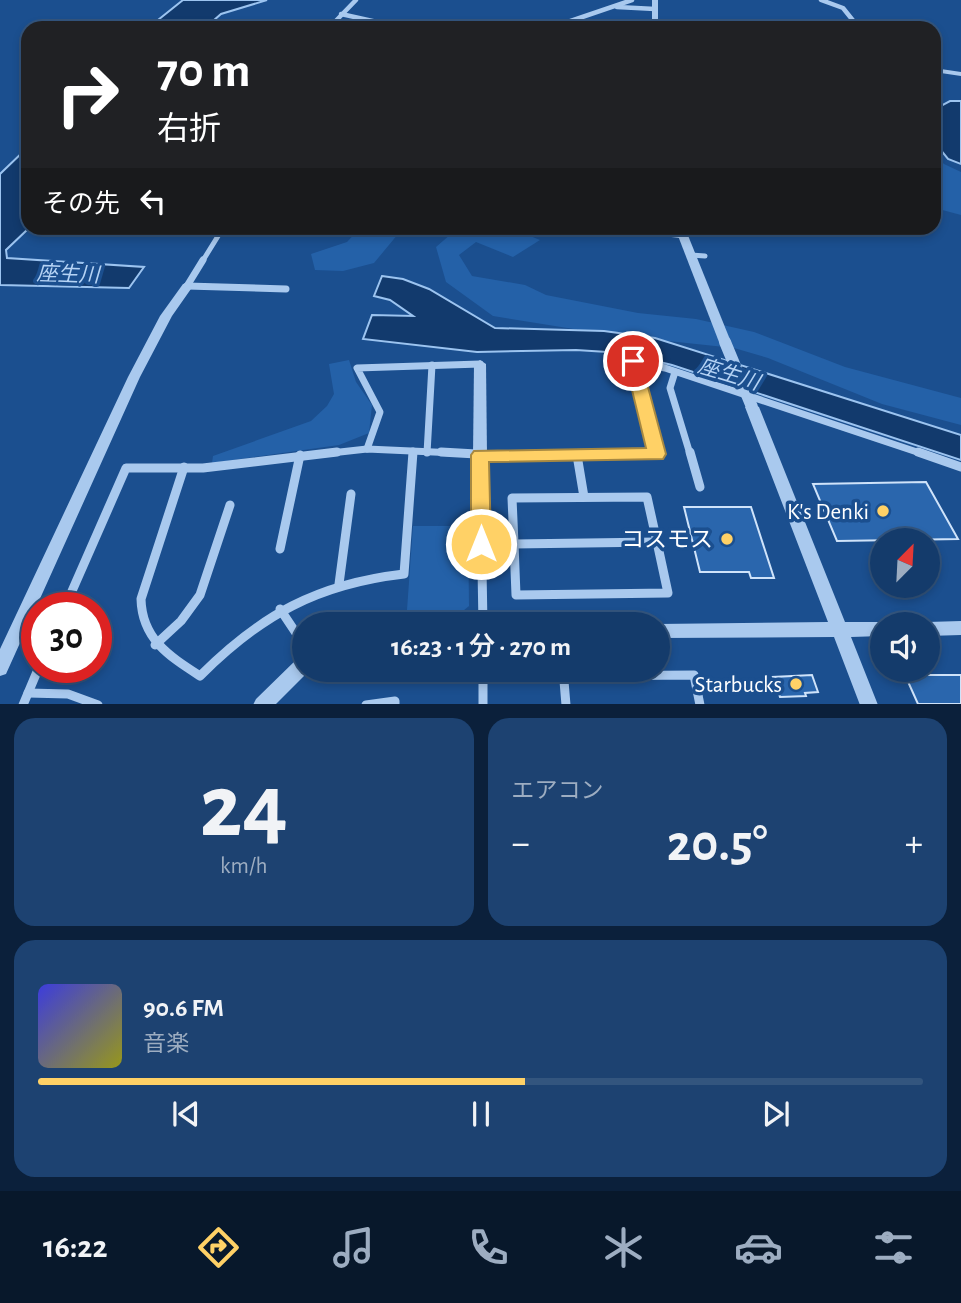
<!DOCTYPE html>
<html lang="ja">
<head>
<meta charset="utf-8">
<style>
	body { margin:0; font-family:"Alegreya Sans","Noto Sans JP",sans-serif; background:#1d4271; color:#f1f3f6; height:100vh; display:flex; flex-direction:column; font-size:26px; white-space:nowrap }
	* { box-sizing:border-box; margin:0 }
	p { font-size:23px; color:#9dadc1 }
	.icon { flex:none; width:38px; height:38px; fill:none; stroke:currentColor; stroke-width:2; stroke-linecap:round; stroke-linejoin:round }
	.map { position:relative; height:704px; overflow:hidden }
	.drawer { display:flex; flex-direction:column; gap:14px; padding:14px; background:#0b203b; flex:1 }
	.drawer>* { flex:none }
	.guide { position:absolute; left:21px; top:21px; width:920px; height:214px; border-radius:21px; box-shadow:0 4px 10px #0003,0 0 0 2px #33557e; background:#202124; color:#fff; overflow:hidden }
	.needle { width:46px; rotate:24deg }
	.tools { position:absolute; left:870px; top:528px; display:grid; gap:14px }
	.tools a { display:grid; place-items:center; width:70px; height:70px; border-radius:50%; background:#143b6b; box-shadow:0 4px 10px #0003,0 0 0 2px #33557e; font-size:35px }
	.speed { position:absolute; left:21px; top:592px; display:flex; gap:14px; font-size:35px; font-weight:700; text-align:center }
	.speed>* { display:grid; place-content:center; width:91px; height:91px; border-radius:50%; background:#143b6b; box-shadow:0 4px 10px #0003,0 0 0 2px #33557e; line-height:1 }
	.speed .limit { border:10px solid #d22; background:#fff; color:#111 }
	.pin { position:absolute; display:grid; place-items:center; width:60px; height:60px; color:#fff; margin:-30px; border:4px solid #fff; border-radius:50%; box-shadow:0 2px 7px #0007 }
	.me { position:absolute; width:77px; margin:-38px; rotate:0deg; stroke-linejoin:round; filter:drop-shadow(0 0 5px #0008) }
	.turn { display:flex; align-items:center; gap:24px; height:147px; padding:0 21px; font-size:32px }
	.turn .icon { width:91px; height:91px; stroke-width:2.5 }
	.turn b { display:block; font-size:49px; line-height:60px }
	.then { display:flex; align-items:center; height:66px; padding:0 21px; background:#0003; gap:14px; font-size:26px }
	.big { font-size:52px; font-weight:600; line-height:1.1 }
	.drawer .card { flex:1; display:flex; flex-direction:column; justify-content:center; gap:10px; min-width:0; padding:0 24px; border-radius:21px; background:#1d4271 }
	.drawer .dial { align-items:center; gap:0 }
	.dial b { font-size:91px; line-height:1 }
	.song { display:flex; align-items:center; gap:21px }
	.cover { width:84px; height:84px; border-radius:10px; background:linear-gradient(135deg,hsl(240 70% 55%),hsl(60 70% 35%)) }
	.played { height:7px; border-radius:4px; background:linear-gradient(90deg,#ffd166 55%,#33557e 55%) }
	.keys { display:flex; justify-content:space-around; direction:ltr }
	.heat { display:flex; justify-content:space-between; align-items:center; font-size:38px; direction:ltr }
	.drawer .tiles { flex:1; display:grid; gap:14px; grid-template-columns:1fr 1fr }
	.card:last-child { grid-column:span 2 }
	.trip { position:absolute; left:292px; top:612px; width:378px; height:70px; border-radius:35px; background:#143b6b; box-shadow:0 4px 10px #0003,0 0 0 2px #33557e; font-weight:600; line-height:70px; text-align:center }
	.dock { display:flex; height:112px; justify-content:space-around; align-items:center; background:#08182b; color:#9dadc1 }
	.dock .icon { width:49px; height:49px }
	.dock .active { color:#ffd166 }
	.dock b { font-size:32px; color:#f1f3f6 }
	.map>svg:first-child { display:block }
	.green { fill:#2461a8 }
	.water { fill:#123a6d; stroke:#9cc4f0; stroke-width:2 }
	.building { fill:#2a66ad; stroke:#cfe3fa; stroke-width:2 }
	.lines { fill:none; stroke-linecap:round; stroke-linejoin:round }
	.minor-far3 { stroke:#a9c9ee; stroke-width:4.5 }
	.minor-far2 { stroke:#a9c9ee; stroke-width:5 }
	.minor-far1 { stroke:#a9c9ee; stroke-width:7 }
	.minor { stroke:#a9c9ee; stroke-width:9 }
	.tertiary { fill:#a9c9ee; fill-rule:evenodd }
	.tertiary-bridge { stroke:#a9c9ee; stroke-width:12 }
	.route { fill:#ffd166; stroke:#a68842; stroke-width:2 }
	.poi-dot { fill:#ffd166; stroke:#1b4f8f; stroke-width:2.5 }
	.labels { text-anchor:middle; stroke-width:7; stroke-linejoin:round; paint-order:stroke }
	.water-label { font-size:21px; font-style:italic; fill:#b5d3f5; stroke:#1b4f8f }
	.near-poi-label { font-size:23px; fill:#fff; stroke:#1b4f8f; text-anchor:end }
</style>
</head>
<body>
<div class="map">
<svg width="961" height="705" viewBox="0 0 961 705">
	<rect width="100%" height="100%" fill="#1b4f8f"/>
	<!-- green -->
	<g class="green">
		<polygon points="934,154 944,164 961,172 961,215 935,208"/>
		<polygon points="360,228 403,228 374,263 343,271 315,270 311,254 347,242"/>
		<polygon points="458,228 511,228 540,240 513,257 476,242 459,255 472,276 525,285 546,295 638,313 696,319 754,332 845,367 961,398 961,425 882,404 768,358 734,348 611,335 493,316 446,282 436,247"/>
		<polygon points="349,360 356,382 372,405 369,433 339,445 212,463 213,456 311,421 327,406 334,394 329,364"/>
		<polygon points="413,526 468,526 469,606 447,624 406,624"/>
	</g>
	<!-- water -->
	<g class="water">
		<polygon points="183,0 267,0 221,14 205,28 148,28"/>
		<polygon points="950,101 961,101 961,164 948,159 935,143 935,109"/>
		<polygon points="28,147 29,228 6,250 7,258 144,267 129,288 0,285 0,174"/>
		<polygon points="382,276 403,279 429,289 495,328 604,331 655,338 961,435 961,460 672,365 623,353 576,350 477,352 363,339 372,315 413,316 390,300 374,296"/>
	</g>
	<!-- building -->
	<g class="building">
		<polygon points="926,482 958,539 837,541 813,484"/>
		<polygon points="684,507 751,507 774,578 751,578 749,572 700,572"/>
		<polygon points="812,675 818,692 805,693 806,696 780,697 773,677"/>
		<polygon points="905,675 961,675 961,704 918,704"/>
	</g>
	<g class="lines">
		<!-- minor-far3 -->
		<g class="minor-far3">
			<polyline points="821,0 843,8 859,28"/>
			<polyline points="617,7 655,9"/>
			<polyline points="341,14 404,28"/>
			<polyline points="329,28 356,0"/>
			<polyline points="550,28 632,0"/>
		</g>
		<!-- minor-far2 -->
		<g class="minor-far2">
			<polyline points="651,232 684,236"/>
			<polyline points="691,255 705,256"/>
			<polyline points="202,262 223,228"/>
		</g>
		<!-- minor-far1 -->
		<g class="minor-far1">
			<polyline points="187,286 286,289"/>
			<polyline points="187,286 203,260"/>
			<polyline points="675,372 670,388 690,454"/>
			<polyline points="367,449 380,412 357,368 480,364"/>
			<polyline points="427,453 432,365"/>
			<polyline points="322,454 367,449 478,454"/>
			<polyline points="618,454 657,454 633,361 665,368 923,454"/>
		</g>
		<!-- minor -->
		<g class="minor">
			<polyline points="441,452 494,455 657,452"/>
			<polyline points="690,452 700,487"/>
			<polyline points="918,452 961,467"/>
			<polyline points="480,455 483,625"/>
			<polyline points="577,455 584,497"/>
			<path d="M184 467 141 599C142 639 169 656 200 676 261 615 317 584 404 574L413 452"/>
			<polyline points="481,544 514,544"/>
			<polyline points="514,544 516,595 668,593 657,542"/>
			<polyline points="514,544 512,498 647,497 657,542"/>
			<polyline points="514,544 657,542"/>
			<polyline points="280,549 300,455"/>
			<polyline points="339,584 351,494"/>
			<polyline points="65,607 126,468 203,468 337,452"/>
			<polyline points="280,609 304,645"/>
			<polyline points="155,645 181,621 200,595 230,505"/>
			<polyline points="483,670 483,705"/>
			<polyline points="28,693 68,694 98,705"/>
			<polyline points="23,705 39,667"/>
			<polyline points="366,705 395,701 395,705"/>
			<polyline points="566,705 564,681 568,676 694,675 700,705"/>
		</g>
		<!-- tertiary -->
		<g class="tertiary">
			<rect x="652" y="0" width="6" height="28"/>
			<polygon points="934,68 961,72 961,76 934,72"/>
			<polygon points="675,228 685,228 731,342 729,345 721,345 719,342"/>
			<polygon points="187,283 193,286 172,316 140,377 6,674 0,676 0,649 128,377 160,316 183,284"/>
			<polygon points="480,360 486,364 487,455 485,459 475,459 473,455 474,364"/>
			<polygon points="752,403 759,407 845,622 882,622 888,625 882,625 882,636 851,637 878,705 860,705 834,637 658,638 658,625 655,625 658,624 828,622 745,407"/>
			<polygon points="961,621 961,635 928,636 928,625 922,625 928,622"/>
			<polygon points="304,656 304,670 310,670 275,705 253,705 256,699 298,658"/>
		</g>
		<!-- tertiary-bridge -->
		<polyline class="tertiary-bridge" points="725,342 752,407"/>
	</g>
	<!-- route -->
	<polygon class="route" points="633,356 641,361 666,454 663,459 489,462 491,544 488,549 474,549 471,544 471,455 474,451 646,448 625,361"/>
	<!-- markers -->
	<g class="poi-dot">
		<circle cx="883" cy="511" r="7"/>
		<circle cx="727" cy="539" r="7"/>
		<circle cx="796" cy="684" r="7"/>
	</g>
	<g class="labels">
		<!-- water labels -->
		<g class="water-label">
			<text transform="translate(68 274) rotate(2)" y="7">座生川</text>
			<text transform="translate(729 374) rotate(17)" y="7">座生川</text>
		</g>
		<!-- near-poi labels -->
		<g class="near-poi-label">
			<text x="869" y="519">K's Denki</text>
			<text x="713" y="547">コスモス</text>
			<text x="782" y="692">Starbucks</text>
		</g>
	</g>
</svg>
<div class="tools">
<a><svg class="needle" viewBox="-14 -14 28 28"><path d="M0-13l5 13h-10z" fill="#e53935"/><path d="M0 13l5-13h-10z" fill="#9dadc1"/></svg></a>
<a><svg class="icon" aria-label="sound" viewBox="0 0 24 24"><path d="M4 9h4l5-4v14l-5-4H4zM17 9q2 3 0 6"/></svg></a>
</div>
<div class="speed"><div class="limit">30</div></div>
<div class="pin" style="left:633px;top:361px;background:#d93025"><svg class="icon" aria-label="arrive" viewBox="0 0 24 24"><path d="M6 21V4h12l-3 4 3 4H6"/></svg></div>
<svg class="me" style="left:481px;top:544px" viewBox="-20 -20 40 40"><circle r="17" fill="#ffd166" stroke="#fff" stroke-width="3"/><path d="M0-11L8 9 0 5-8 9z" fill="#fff"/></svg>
<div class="trip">16:23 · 1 分 · 270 m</div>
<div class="guide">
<div class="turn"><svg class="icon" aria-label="right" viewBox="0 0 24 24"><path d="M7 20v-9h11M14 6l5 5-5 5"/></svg><div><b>70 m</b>右折</div></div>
<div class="then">その先<svg class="icon" aria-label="left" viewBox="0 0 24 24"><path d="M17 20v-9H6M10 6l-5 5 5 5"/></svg></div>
</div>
</div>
<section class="drawer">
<div class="tiles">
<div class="card dial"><b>24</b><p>km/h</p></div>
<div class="card"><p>エアコン</p>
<div class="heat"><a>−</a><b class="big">20.5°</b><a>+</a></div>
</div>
<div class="card">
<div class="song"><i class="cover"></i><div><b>90.6 FM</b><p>音楽</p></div></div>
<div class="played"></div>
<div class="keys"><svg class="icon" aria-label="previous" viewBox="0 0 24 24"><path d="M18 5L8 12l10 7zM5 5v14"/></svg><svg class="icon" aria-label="pause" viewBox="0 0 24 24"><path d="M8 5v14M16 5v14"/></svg><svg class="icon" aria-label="next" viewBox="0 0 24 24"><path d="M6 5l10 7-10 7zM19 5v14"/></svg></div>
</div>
</div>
</section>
<nav class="dock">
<b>16:22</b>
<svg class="icon active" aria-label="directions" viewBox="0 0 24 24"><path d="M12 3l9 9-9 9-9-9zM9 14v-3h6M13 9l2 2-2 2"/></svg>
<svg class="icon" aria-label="music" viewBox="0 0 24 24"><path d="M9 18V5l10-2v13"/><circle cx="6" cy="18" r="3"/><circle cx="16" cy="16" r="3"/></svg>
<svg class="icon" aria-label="phone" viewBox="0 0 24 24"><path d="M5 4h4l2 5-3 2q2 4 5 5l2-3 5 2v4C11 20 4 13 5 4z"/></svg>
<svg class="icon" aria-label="climate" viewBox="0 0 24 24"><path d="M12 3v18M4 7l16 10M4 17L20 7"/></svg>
<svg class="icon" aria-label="car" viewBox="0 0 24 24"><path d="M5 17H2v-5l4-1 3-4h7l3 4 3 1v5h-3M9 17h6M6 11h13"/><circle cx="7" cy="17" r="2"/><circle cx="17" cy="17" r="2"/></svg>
<svg class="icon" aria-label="filters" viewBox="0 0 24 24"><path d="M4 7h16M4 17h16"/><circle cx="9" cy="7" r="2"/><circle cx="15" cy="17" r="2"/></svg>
</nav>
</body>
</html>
